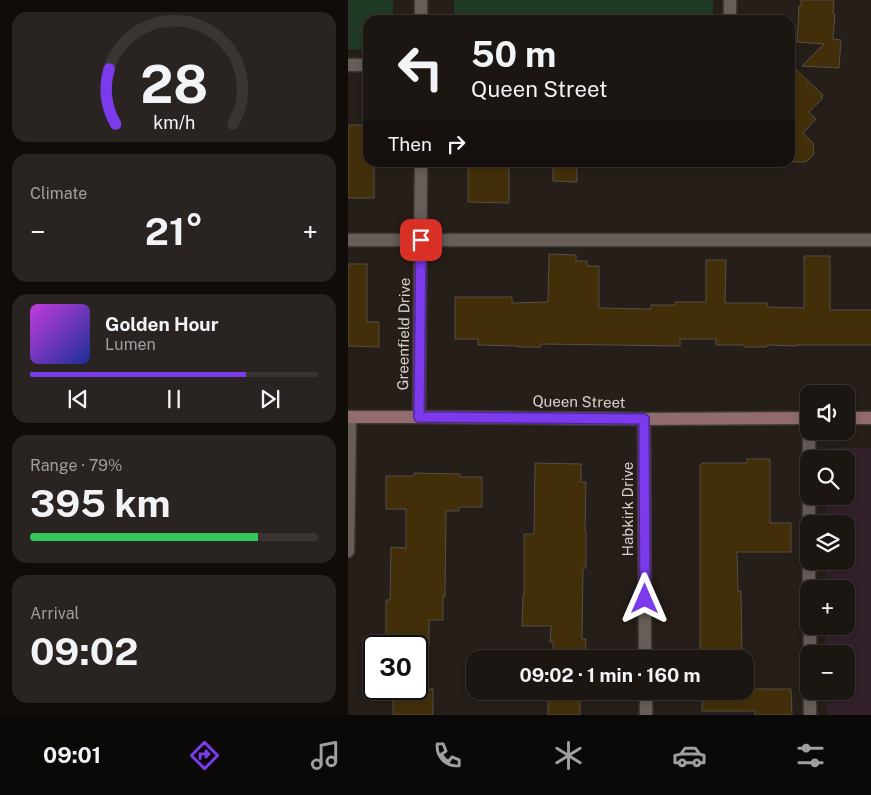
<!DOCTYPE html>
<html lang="en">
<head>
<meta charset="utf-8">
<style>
	body { margin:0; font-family:"Public Sans",sans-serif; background:#292321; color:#f1f3f6; height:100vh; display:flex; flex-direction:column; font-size:19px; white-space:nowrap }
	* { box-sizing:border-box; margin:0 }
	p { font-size:16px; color:#a09fa0 }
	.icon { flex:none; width:28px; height:28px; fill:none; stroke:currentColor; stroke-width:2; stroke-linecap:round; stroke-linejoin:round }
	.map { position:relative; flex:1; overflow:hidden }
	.side { display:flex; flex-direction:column; gap:12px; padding:12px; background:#0f0c0a; width:348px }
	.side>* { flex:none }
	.guide { position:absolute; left:15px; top:15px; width:432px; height:152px; border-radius:15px; box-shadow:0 2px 8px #0003,0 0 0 1px #3a3533; background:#1c1613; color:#f1f3f6; overflow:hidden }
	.buttons { position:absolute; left:452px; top:385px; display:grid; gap:10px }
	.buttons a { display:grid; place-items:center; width:55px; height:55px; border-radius:10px; background:#1c1613; box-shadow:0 2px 8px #0003,0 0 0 1px #3a3533; font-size:25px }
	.speed { position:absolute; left:15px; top:635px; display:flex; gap:10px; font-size:25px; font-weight:700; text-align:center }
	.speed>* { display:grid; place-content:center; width:65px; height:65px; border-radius:50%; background:#1c1613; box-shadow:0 2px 8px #0003,0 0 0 1px #3a3533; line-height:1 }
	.speed .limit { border:2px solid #111; border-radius:8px; background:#fff; color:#111 }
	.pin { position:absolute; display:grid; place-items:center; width:42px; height:42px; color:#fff; margin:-21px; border-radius:10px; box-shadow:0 2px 8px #0006 }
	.me { position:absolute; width:55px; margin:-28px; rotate:0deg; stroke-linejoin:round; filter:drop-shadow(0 0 4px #0008) }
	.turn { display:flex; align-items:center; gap:18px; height:105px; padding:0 25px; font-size:22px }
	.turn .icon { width:65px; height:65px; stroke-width:2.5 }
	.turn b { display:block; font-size:35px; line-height:42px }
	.then { display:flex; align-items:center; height:48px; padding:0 25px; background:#0003; gap:10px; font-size:19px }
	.big { font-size:38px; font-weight:700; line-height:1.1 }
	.side .widget { flex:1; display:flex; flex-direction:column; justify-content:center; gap:8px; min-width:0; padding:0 18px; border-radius:15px; background:#292321 }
	.side .dial { align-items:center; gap:0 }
	.dial svg { height:130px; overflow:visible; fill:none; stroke:#3a3533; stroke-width:7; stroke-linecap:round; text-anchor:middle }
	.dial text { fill:#f1f3f6; stroke:none }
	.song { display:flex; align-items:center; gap:15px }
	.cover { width:60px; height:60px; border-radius:8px; background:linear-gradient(135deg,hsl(290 70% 55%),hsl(230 70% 35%)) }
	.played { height:5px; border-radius:2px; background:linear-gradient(90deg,#7c3aed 75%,#3a3533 75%) }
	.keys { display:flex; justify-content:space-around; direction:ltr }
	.heat { display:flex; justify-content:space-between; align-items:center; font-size:28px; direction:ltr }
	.charge { height:8px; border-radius:4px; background:linear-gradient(90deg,#34c759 79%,#3a3533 0) }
	.trip { position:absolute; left:118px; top:650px; width:288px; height:50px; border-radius:15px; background:#1c1613; box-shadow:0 2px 8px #0003,0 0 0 1px #3a3533; font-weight:700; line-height:50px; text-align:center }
	.tab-bar { display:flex; height:80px; justify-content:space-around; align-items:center; background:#0b0908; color:#a09fa0 }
	.tab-bar .icon { width:35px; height:35px }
	.tab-bar .on { color:#7c3aed }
	.tab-bar b { font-size:22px; color:#f1f3f6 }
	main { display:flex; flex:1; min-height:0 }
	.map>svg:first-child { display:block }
	.commercial { fill:#32212a }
	.green { fill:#213a25 }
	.building { fill:#422f0a; stroke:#544f46 }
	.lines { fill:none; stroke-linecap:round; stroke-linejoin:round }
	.lane-casing { stroke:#3f3835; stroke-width:15 }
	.street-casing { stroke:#3f3835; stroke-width:15 }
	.secondary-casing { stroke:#3f3835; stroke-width:15 }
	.lane { stroke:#685e59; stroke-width:12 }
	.street { stroke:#685e59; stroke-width:12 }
	.secondary { stroke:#926b6e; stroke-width:12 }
	.route-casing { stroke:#51269a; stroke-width:12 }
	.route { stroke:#7c3aed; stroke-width:9 }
	.labels { text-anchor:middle; stroke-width:5; stroke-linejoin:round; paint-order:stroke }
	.street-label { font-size:15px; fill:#d7d1ce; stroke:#261e19 }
</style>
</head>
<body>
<main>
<section class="side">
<div class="widget dial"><svg viewBox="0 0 100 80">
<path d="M14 69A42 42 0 1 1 86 69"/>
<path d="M14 69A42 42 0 0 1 10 35" stroke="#7c3aed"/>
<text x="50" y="56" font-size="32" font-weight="700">28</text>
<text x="50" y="72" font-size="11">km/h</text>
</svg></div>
<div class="widget"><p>Climate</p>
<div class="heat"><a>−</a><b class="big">21°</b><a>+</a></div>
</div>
<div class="widget">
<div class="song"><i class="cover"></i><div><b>Golden Hour</b><p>Lumen</p></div></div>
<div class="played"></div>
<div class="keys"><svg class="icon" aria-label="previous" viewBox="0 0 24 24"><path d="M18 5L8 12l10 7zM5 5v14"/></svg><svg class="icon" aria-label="pause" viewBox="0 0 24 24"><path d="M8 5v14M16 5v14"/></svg><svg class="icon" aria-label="next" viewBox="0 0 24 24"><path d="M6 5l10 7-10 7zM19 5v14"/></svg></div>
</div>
<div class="widget"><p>Range · 79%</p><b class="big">395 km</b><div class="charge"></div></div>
<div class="widget"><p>Arrival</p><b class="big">09:02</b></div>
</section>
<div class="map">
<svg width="524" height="715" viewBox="0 0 524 715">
	<rect width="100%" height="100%" fill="#261e19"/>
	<!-- commercial -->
	<polygon class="commercial" points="477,448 523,448 523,715 479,715 478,691 499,691 499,654 478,654 478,626 499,626 499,589 478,589 478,561 499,561 499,524 478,524 478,496 499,496 499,459 477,459"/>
	<!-- green -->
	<g class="green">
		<polygon points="0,0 45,0 45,20 20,20 20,50 0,49"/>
		<rect x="106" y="0" width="259" height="20"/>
	</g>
	<!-- building -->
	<g class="building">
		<polygon points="453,0 486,0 485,14 487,14 485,39 493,40 491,68 454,66 476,44 449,42 451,6 453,6"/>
		<polygon points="442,64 475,95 473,97 475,98 461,112 468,119 455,133 465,143 466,154 458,162 442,162"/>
		<polygon points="0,125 20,125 20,162 26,162 26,198 0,198"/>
		<polygon points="120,162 161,162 161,203 120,202"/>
		<polygon points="205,162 229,162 229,182 205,181"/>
		<polygon points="201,254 228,255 228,261 239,261 239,266 251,266 251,308 303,309 303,305 327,305 327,302 358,302 358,260 378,260 377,303 419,303 419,307 456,308 456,256 482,256 482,310 524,310 524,345 449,345 449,346 419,345 419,347 396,347 396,345 368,345 368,339 332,339 332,346 193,344 193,347 170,347 170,346 130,345 130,339 107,339 107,297 164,297 164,303 200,302"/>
		<polygon points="0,264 19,264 19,322 31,322 31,347 0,346"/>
		<polygon points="399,459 422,459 422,523 443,523 443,552 389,552 390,591 393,591 394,659 352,659 352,465 354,465 354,463 399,463"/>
		<polygon points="187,463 233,464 233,482 238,482 237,531 238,531 238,568 235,568 234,639 238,639 237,659 205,659 205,642 202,642 203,626 174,626 175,595 176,595 176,534 186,534"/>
		<polygon points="66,473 112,474 112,477 134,477 134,507 111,507 111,511 98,511 97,597 95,597 95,620 81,620 81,646 38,646 38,600 42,600 43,547 58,548 58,509 38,509 38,476 66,476"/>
		<polygon points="396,662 397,689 443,689 444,715 407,715 407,711 354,711 354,691 396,691"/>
		<rect x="45" y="689" width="40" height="26"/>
		<rect x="200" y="691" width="32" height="24"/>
	</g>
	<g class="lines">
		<!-- lane casing -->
		<g class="lane-casing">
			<g id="lane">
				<polyline points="0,240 524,240"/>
				<polyline points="461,418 461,537"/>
				<polyline points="461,561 461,589"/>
				<polyline points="462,626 462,654"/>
				<polyline points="462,691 462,715"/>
			</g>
		</g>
		<!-- street casing -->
		<g class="street-casing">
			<g id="street">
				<polyline points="73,0 73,20"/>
				<polyline points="382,20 382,0"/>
				<polyline points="0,65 20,65"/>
				<polyline points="71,417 73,162"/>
				<polyline points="296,419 297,659"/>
				<polyline points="0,551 2,417"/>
				<polyline points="298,691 298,715"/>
			</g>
		</g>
		<!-- secondary casing -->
		<g class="secondary-casing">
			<g id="secondary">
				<polyline points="0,417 71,417 296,419 461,418"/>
				<polyline points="499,418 524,418"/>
			</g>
		</g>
		<!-- lane -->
		<use href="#lane" class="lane"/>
		<!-- street -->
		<use href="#street" class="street"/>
		<!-- secondary -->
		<use href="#secondary" class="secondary"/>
	</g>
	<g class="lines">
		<!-- route casing -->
		<g class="route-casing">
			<polyline id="route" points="73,240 71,417 296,419 297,599"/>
		</g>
		<!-- route -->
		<use href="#route" class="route"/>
	</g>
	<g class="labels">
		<!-- street labels -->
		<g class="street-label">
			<text transform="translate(56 334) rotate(-89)" y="5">Greenfield Drive</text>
			<text transform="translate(231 402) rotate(1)" y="5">Queen Street</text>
			<text transform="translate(280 509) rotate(-90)" y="5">Habkirk Drive</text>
		</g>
	</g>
</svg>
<div class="buttons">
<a><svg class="icon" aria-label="sound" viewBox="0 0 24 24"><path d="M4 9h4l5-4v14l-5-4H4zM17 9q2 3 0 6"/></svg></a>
<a><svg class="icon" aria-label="search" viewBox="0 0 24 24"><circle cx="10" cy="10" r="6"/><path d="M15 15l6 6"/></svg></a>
<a><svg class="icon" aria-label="layers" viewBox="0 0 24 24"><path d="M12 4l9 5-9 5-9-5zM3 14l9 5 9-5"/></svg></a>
<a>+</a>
<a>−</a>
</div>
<div class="speed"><div class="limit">30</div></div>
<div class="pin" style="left:73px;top:240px;background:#d93025"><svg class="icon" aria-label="arrive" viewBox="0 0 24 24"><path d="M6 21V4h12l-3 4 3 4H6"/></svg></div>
<svg class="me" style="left:297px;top:599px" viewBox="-20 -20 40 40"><path d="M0-17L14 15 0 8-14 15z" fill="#7c3aed" stroke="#fff" stroke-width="4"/></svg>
<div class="trip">09:02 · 1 min · 160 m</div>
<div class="guide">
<div class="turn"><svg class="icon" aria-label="left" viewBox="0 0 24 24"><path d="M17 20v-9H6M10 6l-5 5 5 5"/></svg><div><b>50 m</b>Queen Street</div></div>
<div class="then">Then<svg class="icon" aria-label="right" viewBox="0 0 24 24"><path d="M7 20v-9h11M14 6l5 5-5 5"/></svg></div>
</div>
</div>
</main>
<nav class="tab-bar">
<b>09:01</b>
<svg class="icon on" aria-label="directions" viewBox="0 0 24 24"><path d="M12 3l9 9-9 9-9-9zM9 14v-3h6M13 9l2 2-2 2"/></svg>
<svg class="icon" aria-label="music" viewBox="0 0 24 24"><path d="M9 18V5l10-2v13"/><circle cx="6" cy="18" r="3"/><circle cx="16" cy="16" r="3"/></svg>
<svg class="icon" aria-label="phone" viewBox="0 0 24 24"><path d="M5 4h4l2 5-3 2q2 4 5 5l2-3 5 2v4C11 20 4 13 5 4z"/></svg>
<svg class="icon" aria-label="climate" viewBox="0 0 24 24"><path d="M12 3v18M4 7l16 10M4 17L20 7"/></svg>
<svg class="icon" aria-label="car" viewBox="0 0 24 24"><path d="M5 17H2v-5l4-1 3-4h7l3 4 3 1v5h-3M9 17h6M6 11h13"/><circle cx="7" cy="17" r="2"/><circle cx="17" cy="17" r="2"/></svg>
<svg class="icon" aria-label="filters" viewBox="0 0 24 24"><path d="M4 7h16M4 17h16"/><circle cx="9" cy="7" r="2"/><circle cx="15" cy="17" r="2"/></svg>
</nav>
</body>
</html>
